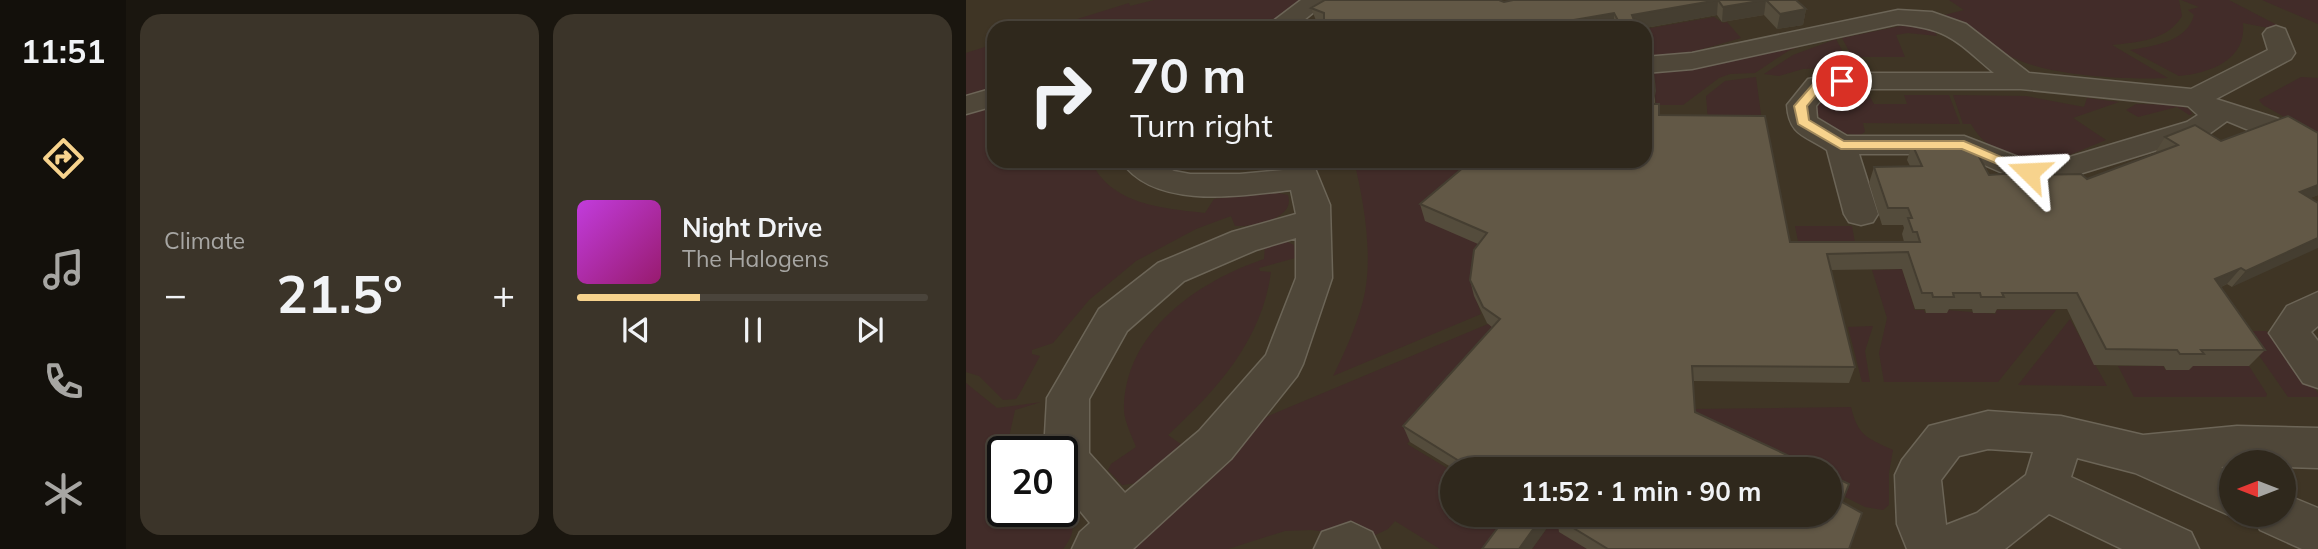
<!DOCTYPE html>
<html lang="en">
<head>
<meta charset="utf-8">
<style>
	body { margin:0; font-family:Mulish,sans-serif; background:#3b3429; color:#f1f3f6; height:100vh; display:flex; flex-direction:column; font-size:26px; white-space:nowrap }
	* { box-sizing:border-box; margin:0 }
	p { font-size:23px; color:#a7a6a3 }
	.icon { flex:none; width:38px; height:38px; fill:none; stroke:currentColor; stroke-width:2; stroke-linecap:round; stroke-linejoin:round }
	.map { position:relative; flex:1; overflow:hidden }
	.panel { display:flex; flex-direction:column; gap:14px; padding:14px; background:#1a160f; width:840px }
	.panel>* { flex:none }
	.banner { position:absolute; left:21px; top:21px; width:665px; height:147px; border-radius:21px; box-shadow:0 2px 5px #0004,0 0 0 2px #4a443b; background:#2f281c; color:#f1f3f6; overflow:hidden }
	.needle { width:46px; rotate:270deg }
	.fabs { position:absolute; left:1253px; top:450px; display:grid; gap:14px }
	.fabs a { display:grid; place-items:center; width:77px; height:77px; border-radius:50%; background:#2f281c; box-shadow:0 2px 5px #0004,0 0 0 2px #4a443b; font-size:35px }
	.speed { position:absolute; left:21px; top:436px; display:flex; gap:14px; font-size:35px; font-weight:700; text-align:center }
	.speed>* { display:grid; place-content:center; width:91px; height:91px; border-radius:50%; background:#2f281c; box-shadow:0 2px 5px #0004,0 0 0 2px #4a443b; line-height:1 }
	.speed .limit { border:4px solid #111; border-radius:10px; background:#fff; color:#111 }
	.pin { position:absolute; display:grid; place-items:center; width:60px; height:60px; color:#fff; margin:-30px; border:4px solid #fff; border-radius:50%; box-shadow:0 2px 7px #0007 }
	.me { position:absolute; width:77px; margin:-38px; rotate:291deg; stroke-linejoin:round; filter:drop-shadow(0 0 5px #0008) }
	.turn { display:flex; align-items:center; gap:24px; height:147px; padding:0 28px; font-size:32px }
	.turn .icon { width:91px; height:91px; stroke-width:2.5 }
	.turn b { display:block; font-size:49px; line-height:60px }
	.big { font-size:52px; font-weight:700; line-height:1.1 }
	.panel .tile { flex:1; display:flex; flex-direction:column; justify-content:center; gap:10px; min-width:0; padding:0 24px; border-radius:21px; background:#3b3429 }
	.song { display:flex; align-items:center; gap:21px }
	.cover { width:84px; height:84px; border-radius:10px; background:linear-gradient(135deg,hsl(290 70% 55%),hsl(320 70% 35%)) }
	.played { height:7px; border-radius:4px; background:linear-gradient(90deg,#f7d38d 35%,#4a443b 35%) }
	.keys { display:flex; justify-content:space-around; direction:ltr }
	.heat { display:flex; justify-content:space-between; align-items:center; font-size:38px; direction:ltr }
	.panel .tiles { flex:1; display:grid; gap:14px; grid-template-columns:repeat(2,1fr) }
	.trip { position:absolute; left:474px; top:457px; width:402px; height:70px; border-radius:35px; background:#2f281c; box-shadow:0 2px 5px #0004,0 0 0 2px #4a443b; font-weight:700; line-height:70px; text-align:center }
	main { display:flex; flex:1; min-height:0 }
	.tabs { display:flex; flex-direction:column; width:126px; justify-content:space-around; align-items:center; background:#13100b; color:#a7a6a3 }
	.tabs .icon { width:49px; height:49px }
	.tabs .current { color:#f7d38d }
	.tabs b { font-size:32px; color:#f1f3f6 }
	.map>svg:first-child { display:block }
	.green { fill:#422c29 }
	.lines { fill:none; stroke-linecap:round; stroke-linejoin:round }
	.minor-casing { stroke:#6c6557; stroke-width:3 }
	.minor { fill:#4f4739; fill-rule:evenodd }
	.wall { fill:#544c3c }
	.shaded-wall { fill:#453e31 }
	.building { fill:#625846; stroke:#453e31; stroke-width:2 }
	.route { fill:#f7d38d; stroke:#a1895c; stroke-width:2 }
</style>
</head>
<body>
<main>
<nav class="tabs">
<b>11:51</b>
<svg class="icon current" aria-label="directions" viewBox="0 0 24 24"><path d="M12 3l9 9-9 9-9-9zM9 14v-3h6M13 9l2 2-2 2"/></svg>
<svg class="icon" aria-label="music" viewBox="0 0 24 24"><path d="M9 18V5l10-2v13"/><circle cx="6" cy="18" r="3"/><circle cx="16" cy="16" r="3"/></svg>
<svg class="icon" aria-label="phone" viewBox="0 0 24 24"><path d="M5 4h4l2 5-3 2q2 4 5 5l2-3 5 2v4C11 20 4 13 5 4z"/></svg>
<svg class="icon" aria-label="climate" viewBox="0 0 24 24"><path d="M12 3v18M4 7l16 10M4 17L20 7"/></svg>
</nav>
<section class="panel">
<div class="tiles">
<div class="tile"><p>Climate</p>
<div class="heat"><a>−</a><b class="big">21.5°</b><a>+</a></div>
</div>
<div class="tile">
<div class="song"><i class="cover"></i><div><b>Night Drive</b><p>The Halogens</p></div></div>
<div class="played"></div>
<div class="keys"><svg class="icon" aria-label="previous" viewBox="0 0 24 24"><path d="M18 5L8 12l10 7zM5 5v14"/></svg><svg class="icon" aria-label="pause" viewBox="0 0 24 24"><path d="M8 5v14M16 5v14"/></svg><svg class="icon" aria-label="next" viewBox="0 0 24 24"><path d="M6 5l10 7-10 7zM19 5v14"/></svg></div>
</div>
</div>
</section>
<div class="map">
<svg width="1352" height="549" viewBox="0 0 1352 549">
	<rect width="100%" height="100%" fill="#3f3525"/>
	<!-- green -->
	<g class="green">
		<polygon points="188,0 338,0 297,28 82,28 163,3 164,6"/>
		<path d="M983 0H1213L1216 16C1201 41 1172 42 1146 45L1202 78C1161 80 1087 76 1050 59 1023 48 1002 27 974 16L998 10Z"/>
		<path d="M1215 0H1263L1313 26 1302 28 1277 23C1281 60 1244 73 1213 76L1164 50C1187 46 1221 42 1228 15L1222 10 1233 7Z"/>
		<polygon points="1296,0 1352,0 1352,24"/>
		<polygon points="748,17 757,23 761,22 775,38 723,53 680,58 679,29"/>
		<polygon points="949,23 966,26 971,36 942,33 930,35 939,57 886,57 876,38"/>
		<polygon points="861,37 822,51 789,73 764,74 753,78 717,105 690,105 686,71 695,70 697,73 707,69"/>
		<polygon points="870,39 880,58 880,67 837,69 813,76 798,74 827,55"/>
		<polygon points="28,44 28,92 0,97 0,53"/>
		<polygon points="790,77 796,122 742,122 740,96 759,81"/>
		<polygon points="1335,77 1352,78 1352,136 1297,105 1293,100"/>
		<path d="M887 86 893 95H903L908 104H941L938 95H983L994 124 897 123 899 132 894 135C875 135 853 127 849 106L858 91Z"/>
		<path d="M987 95 1060 96 1118 107 1121 98 1153 102 1107 118 1140 140C1101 155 1083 170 1042 154 1024 147 1015 141 1005 124H997Z"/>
		<polygon points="1170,104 1212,105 1223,109 1226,114 1223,115 1211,107 1172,117 1160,110"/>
		<path d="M28 106V161H125C145 205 196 208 239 213L248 199 307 192 322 195C330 219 287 227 269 226L265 216 230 229 170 261 123 300 87 343 66 350V354L74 356 54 393 50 399 37 400 13 376 0 372V111Z"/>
		<path d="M388 161H527L524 249 507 289 515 314 367 376C379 352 390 327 397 301 408 260 398 201 388 161Z"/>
		<polygon points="829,226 886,226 892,259 858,245 856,241 832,241"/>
		<path d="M317 240 328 245 329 258 293 268 294 271 305 272C296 340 251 390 202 435L219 447 180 482 156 485 142 470 145 464 170 447C166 436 159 423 158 411 157 333 232 281 298 259L299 245Z"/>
		<polygon points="936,269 949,310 958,310 959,313 981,313 981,310 1030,314 1029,310 1090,310 1032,382 918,382 913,353 921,318 906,270"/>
		<polygon points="1104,319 1141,386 1052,385"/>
		<polygon points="522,324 538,335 441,444 486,471 486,514 556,515 531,549 474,549 429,521 422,529 403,538 345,530 319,531 262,549 157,549 263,456 300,417"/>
		<polygon points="907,326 899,351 904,382 896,382 882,327"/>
		<polygon points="1276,331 1300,331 1310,338 1352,393 1352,397 1322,397"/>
		<polygon points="1152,366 1197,366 1200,370 1223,370 1221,366 1283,366 1301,394 1300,397 1168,397"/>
		<path d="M0 383 31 408 75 402 49 410 40 451 37 452V511H51L56 521 72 511 96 509C111 524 109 533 97 549H0Z"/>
		<path d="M885 407C892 436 901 438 927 450L923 473V505L917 510 899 507 865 490 864 469H822L731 424 729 409Z"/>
		<polygon points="591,514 603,515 594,532 621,549 566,549"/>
	</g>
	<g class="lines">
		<!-- minor casing -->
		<g class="minor-casing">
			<g id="minor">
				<polygon points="335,0 363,0 328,28 298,28"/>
				<path d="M932 10 966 12 1000 24 1063 73 1225 89 1302 50 1297 34 1301 29 1310 26 1319 29 1329 53 1325 59 1250 99 1310 118 1352 136V159L1261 121 1243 134 1081 184 1048 178 993 154H893L912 214 907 222 895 225 883 222 878 214 861 150C838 135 823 135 821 105L842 79 876 73H1028C990 41 984 29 932 24L726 69 679 73V57L726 53ZM876 89H1055L1222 106 1232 115 1221 122 1080 164 1065 162 998 136H881L851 118 850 106 861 92Z"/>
				<polygon points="28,88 28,106 0,114 0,96"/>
				<path d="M155 161H189L208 171 224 174H274L317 170 314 161H346L364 205 366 278 337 364 331 376 265 459 167 549H106L114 532 124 523 96 489V452H78L81 398 133 309 192 263 266 232 330 214 325 190C274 196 188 210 155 161ZM330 238V278L300 355 233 431 159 493 123 453V399L161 331 218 281 290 250Z"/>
				<polygon points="1352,292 1352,326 1345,332 1352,341 1352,388 1337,383 1303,333 1321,306"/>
				<path d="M1022 411 1095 416 1177 435 1271 426 1352 428V468L1318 467V462H1265V466L1255 467 1265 472V514H1268L1265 516 1169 473 1111 458 1105 477 1225 532 1233 549H1156L1083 514 1039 549H941L931 524 929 475 936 460 963 426ZM1022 449 1067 452 1060 475 1011 513 980 525 975 480 993 456Z"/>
				<polygon points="1318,494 1352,508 1352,549 1336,549 1294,530 1287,514 1318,514"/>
				<polygon points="385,522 406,532 414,549 348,549 356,532"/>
			</g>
		</g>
		<!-- minor -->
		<use href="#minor" class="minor"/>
	</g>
	<!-- wall -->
	<g class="wall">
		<polygon points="830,0 840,9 837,25 811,29 798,15 756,22 751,15 679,28 358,28 358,26 351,23 345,8 538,2"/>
		<polygon points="689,91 689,104 693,115 824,242 938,242 936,234 938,228 937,225 916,225 903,183 908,167 944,166 941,160 946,144 985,144 1023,175 1066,175 1121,179 1189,153 1199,137 1255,141 1352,133 1352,195 1344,198 1266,287 1261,284 1255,287 1299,350 1283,366 1227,366 1223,370 1200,370 1198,366 1128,365 1101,309 1031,309 1029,313 1007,313 1006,309 983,309 981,313 960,313 959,309 949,309 936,269 865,270 889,367 883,383 727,381 729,412 851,469 488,469 444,442 437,426 527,328 521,323 508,296 504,280 512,244 459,221 454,204 679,161"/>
		<polygon points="876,502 883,549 621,549 593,532 591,518"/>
	</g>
	<!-- shaded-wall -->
	<g class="shaded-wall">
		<polygon points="752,0 751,15 679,28 666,28 666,15"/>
		<polygon points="800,0 798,15 756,22 757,7"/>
		<polygon points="840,9 837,25 811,29 814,14"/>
		<polygon points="648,13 648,28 561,28"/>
		<polygon points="1352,185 1352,195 1321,208 1334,192"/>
		<polygon points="1352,238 1352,248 1266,287 1280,271"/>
		<polygon points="1275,268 1261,284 1236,296 1249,279"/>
		<polygon points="578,514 591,514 566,549 553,549"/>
	</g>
	<!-- building -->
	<g class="building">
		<polygon points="359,0 533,0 538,2 547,0 799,0 757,7 752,0 666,15 671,28 656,28 648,13 561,28 358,28 358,13 345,8"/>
		<polygon points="800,0 830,0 840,9 814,14"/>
		<polygon points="679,46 686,62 689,91 686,104 693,104 693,115 799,116 824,242 954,242 951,232 947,232 942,218 946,218 942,208 922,208 908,167 956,166 946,144 984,141 985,144 1006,144 1023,175 1064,172 1066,175 1115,174 1121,179 1212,145 1199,137 1229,125 1255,141 1322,116 1352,133 1352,185 1334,192 1352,203 1352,238 1280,271 1275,268 1249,279 1299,350 1235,350 1238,354 1214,354 1211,350 1140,349 1111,293 1036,293 1038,297 1015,297 1014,293 987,293 988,297 967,297 966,293 956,293 942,252 861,254 889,367 726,366 729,412 851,469 506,469 437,426 534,319 517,307 504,280 508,250 521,233 454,204 505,161 679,161"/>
		<polygon points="864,475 883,484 876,502 896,513 883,549 642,549 591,518 594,514 864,514"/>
		<polygon points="542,514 578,514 553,549 516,549"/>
	</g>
	<!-- route -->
	<polygon class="route" points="876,77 882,81 880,84 856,88 841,106 843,120 878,141 998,141 1070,172 1063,176 1058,175 996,149 875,149 832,124 828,106 848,83"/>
</svg>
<div class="fabs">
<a><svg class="needle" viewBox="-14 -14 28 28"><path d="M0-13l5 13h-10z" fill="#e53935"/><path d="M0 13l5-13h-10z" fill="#a7a6a3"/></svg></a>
</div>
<div class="speed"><div class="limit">20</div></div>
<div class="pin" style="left:876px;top:81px;background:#d93025"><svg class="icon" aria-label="arrive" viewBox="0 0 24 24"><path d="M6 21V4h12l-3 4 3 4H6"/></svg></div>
<svg class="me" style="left:1063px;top:172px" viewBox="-20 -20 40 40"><path d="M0-17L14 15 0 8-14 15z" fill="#f7d38d" stroke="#fff" stroke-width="4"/></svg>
<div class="trip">11:52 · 1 min · 90 m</div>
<div class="banner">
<div class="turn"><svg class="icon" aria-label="right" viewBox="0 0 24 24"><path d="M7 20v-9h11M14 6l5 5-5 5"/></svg><div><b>70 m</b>Turn right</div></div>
</div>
</div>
</main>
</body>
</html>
